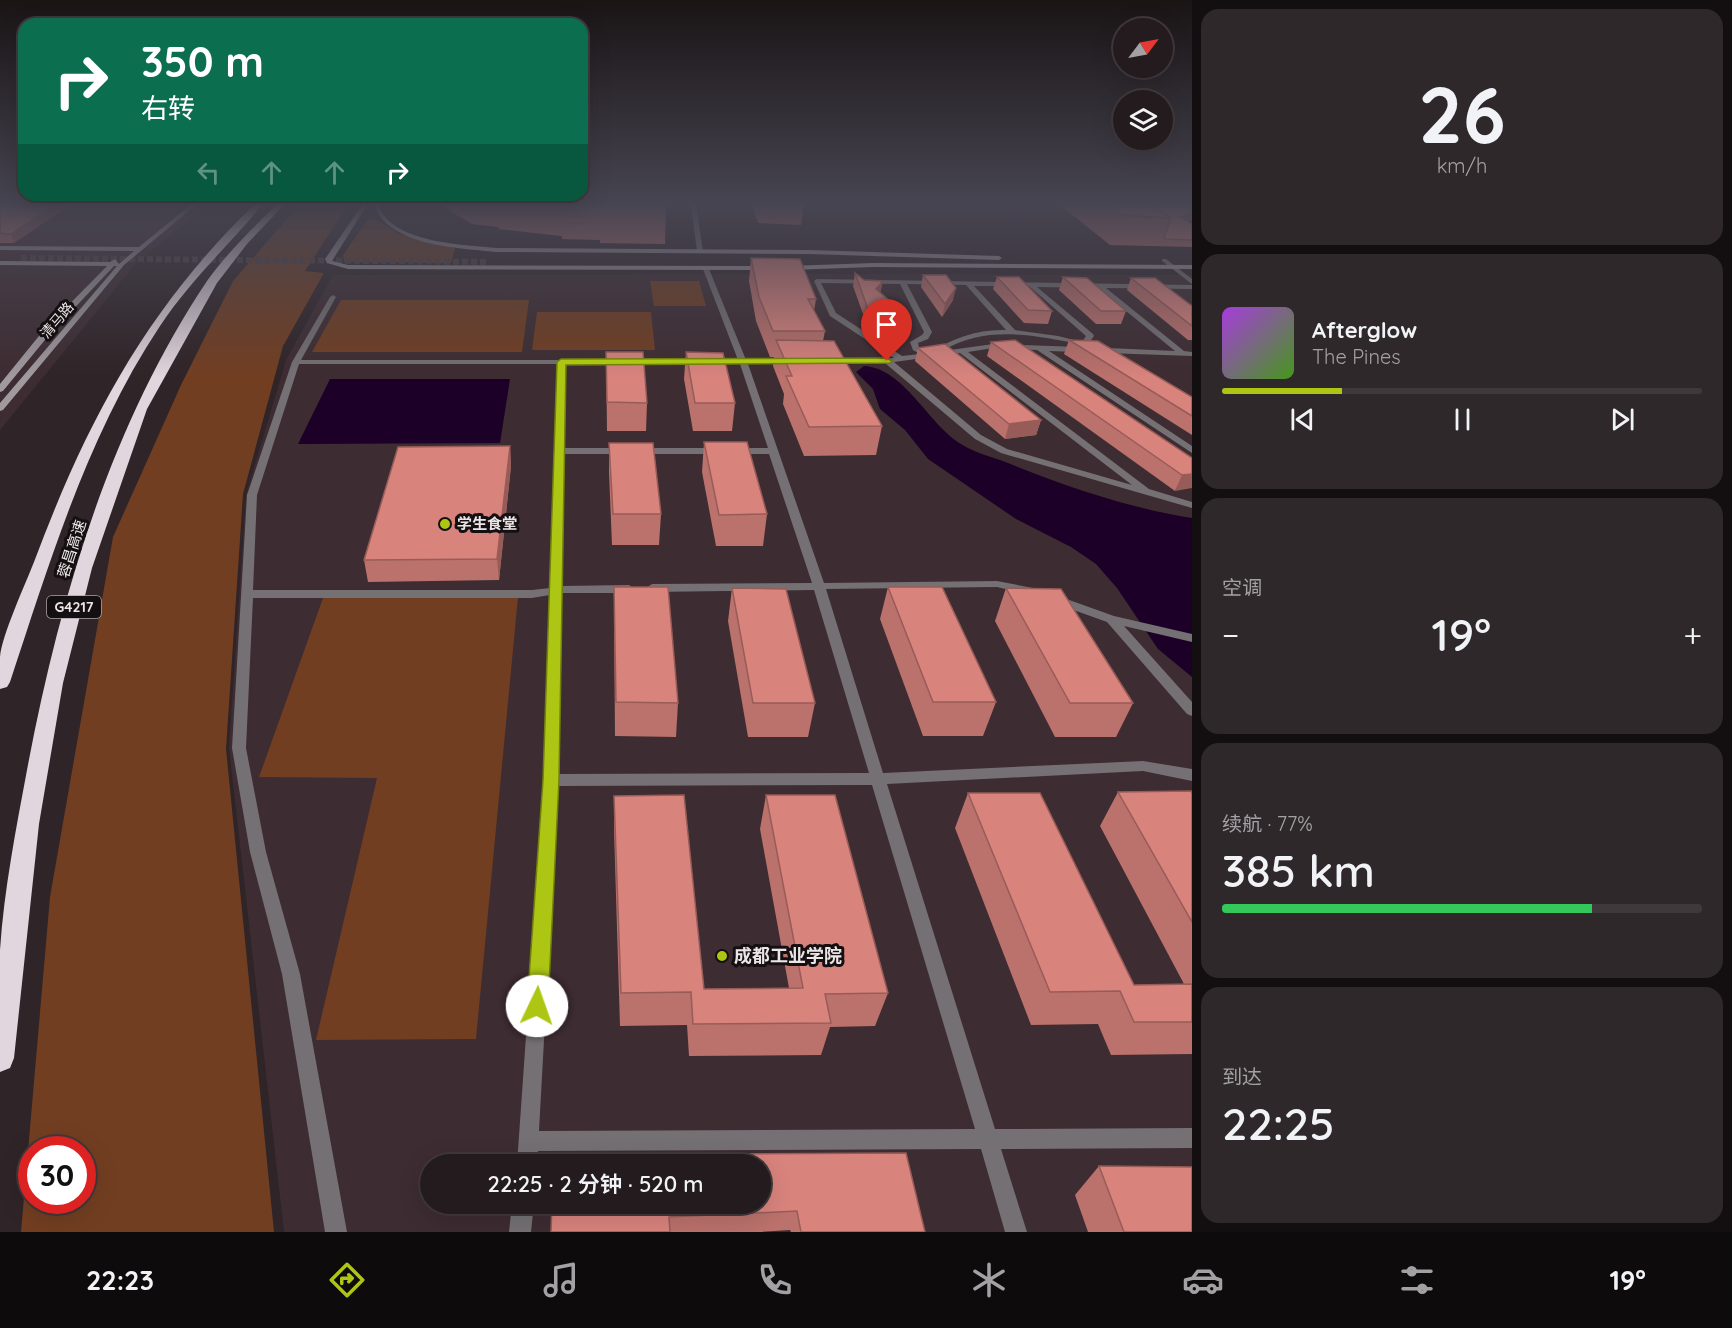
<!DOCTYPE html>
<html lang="zh">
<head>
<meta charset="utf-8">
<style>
	body { margin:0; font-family:Quicksand,"Noto Sans SC",sans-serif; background:#2f282a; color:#f1f3f6; height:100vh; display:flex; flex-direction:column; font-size:22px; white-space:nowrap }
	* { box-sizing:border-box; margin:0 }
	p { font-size:20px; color:#a3a1a4 }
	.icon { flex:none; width:33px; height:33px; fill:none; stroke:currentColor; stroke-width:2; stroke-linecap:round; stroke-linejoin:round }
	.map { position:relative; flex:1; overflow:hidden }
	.details { display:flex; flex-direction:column; gap:9px; padding:9px; background:#130f10; width:540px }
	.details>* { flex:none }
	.banner { position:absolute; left:18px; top:18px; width:570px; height:183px; border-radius:18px; box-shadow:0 6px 24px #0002,0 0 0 2px #40393b; background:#0b6e4f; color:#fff; overflow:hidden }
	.needle { width:39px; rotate:58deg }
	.fabs { position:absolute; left:1113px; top:18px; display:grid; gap:12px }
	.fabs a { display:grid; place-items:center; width:60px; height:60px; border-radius:50%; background:#231b1d; box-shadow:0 6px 24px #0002,0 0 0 2px #40393b; font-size:30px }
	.speed { position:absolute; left:18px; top:1136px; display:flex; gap:12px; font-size:30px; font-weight:700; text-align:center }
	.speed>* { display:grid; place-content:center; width:78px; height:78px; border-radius:50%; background:#231b1d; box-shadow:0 6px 24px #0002,0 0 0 2px #40393b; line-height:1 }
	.speed .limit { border:9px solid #d22; background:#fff; color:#111 }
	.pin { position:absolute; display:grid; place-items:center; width:51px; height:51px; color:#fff; margin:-62px -26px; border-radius:50% 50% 50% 0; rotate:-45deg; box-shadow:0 0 6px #0007 }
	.pin .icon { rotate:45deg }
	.me { position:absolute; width:66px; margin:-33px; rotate:3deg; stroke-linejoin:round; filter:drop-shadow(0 0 4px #0008) }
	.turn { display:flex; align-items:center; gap:21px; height:126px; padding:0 24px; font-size:27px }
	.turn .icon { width:78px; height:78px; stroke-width:2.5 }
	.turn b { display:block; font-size:42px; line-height:51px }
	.lanes { display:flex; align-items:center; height:57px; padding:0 24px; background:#0003; justify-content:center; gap:30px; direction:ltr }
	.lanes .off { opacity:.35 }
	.big { font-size:45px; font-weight:600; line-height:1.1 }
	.details .widget { flex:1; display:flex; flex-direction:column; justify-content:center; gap:9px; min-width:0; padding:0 21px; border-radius:18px; background:#2f282a }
	.details .dial { align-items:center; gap:0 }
	.dial b { font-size:78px; line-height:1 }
	.song { display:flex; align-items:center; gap:18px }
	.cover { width:72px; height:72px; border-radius:9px; background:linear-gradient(135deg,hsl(280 70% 55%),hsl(100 70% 35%)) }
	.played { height:6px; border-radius:3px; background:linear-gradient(90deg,#acc613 25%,#40393b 25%) }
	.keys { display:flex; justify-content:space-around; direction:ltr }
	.heat { display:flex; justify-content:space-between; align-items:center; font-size:33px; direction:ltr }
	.charge { height:9px; border-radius:4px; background:linear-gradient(90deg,#34c759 77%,#40393b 0) }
	.trip { position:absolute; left:420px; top:1154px; width:351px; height:60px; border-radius:30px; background:#231b1d; box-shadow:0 6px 24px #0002,0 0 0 2px #40393b; font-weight:600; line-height:60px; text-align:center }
	.menu { display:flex; height:96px; justify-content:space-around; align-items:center; background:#0e0b0c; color:#a3a1a4 }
	.menu .icon { width:42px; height:42px }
	.menu .selected { color:#acc613 }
	.menu b { font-size:27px; color:#f1f3f6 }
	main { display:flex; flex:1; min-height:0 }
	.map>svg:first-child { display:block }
	.built { fill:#3d2c31; fill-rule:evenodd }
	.green { fill:#723e21; fill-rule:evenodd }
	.water { fill:#1c0028 }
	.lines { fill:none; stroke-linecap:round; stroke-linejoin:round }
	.secondary-tunnel { stroke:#4b4144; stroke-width:6; stroke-dasharray:6 3; stroke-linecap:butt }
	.street { fill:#747073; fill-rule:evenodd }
	.secondary { fill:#a0999e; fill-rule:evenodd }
	.highway { fill:#e1d6dd; fill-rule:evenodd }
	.wall { fill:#bb716c }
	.shaded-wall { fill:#985c58 }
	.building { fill:#d9837d; stroke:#985c58; stroke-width:1.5 }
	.route { fill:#acc613; stroke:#70810c; stroke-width:1.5 }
	.poi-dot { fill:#acc613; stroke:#140f10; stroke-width:2 }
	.labels { text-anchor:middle; stroke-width:6; stroke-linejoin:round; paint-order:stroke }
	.far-street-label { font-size:14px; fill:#ece5e7; stroke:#140f10 }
	.shield { fill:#140f10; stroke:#aba5a6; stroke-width:1.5 }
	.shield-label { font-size:14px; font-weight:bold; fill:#ece5e7 }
	.poi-label { font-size:15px; font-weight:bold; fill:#ece5e7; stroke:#140f10; text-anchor:start }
	.street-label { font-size:15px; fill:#ece5e7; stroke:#140f10 }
	.near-poi-label { font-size:18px; font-weight:bold; fill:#ece5e7; stroke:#140f10; text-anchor:start }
</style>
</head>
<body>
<main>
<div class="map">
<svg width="1192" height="1232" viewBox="0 0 1192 1232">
	<rect width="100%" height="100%" fill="#2f2427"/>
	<!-- built -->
	<g class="built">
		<polygon points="0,205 208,205 137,262 0,430"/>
		<path d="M830 274 1192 275V1232H284L229 748 246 495 286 360 333 275ZM430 1164H760V1203H430Z"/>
	</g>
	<!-- green -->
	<g class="green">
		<path d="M299 205H348L305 271 324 273 283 346 243 494 226 749 274 1232H21L50 897 113 537 181 385 233 281ZM32 1149H82V1200H32Z"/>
		<polygon points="368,219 377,220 399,234 455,248 451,263 344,262 343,255"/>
		<polygon points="650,281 699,281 706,306 654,306"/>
		<polygon points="341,300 529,300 522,352 312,352"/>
		<polygon points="537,312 651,312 655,350 532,350"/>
		<polygon points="518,597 476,1039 316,1040 377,778 259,777 323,598"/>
	</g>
	<!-- water -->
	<g class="water">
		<path d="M864 366C904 368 928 424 961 444 975 453 993 457 1008 463 1067 487 1129 508 1192 518V677L1158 649 1117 588 1096 564 1071 547 1016 519 928 459 905 430 880 409 873 389 856 372Z"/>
		<polygon points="330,379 510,379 500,443 298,444"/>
	</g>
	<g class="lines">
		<!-- secondary-tunnel -->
		<polyline class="secondary-tunnel" points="21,258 486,262"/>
		<!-- street -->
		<g class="street">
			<polygon points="691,205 696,205 703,251 700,253 697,251"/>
			<polygon points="1162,259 1166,259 1192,279 1192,284 1162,261"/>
			<path d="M706 267 709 269 746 360H790L794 362 790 364H748L824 583 997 581 1043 590 1045 593 1039 597 997 587 826 589 883 773 1143 761 1192 769V781L1143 771 887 784 995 1129 1192 1128V1148L1001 1149 1027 1232H1005L981 1149 538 1151 537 1164H517L544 780 550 595 532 598H253L246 748 266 852 300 974 347 1232H325L282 974 250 852 232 748 247 495 292 362 330 297 333 295 336 297 301 360H738L703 269ZM299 364H557L550 588 532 590H253L257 495ZM565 364H740L768 448H735L730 451 735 454H769L812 583 652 584 646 588 652 592 814 590 869 773 558 774 561 593H629L635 589 629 585 561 586 564 454H717L722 451 717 448H564ZM872 785 975 1129 539 1131 558 786Z"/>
			<path d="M817 279 1192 285V289L1106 288 1184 351 1192 352V356L1049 351 1192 446V453L1037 350 993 348 968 352 1149 489 1192 502V508L1001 453 975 439 885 363 829 364V360H832L894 358 830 316 814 281ZM821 283 900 284 924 332 922 335 910 342 913 350 920 354 902 356 836 313ZM907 284 966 285 1006 330C978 329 953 338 929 353L919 347 918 343 928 339 932 332ZM974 286H1029L1086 336 1079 347 993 344 943 351C984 325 1033 335 1078 344L1082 342 1058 336 1015 330ZM1037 287 1098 288 1175 351 1086 347 1094 336 1093 334ZM960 353 1132 485 1007 449 981 435 894 362Z"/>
			<polygon points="1058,596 1114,616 1192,634 1192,642 1124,626 1192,702 1192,716 1187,714 1107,622 1054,603 1052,600 1054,597"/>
			<polygon points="512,1203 534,1203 531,1232 509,1232"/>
		</g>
		<!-- secondary -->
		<g class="secondary">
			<polygon points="190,205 196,205 124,265 3,410 0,411 0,403 117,266 114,266 49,335 3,391 0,392 0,384 43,331 107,266 0,265 0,261 110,262 115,259 119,264 134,251 0,250 0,246 139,247"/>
			<polygon points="362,205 367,205 332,261 348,265 765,266 768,268 765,270 348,269 327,263 325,259"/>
			<path d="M374 205H378C380 208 382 214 385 217 407 243 465 245 497 248L809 250 999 256 1002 258 999 260 809 254 497 252C459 248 388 246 374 205Z"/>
			<polygon points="873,263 1192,265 1192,269 873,267 788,270 785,268 788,266"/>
		</g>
		<!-- highway -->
		<g class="highway">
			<path d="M254 205H262C228 246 189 282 160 326 88 434 50 561 10 682L7 687 0 689C0 678 0 667 0 657 2 635 25 585 34 562 86 423 146 309 254 205Z"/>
			<path d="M276 205H284L247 244 217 283 147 409 92 568 63 683 39 824 14 1058 10 1068 0 1072C0 1032 0 991 0 950 4 890 16 829 27 770 59 600 110 426 207 281 227 253 252 229 276 205Z"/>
		</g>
	</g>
	<!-- wall -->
	<g class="wall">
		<polygon points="0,205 142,205 68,206 14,243 0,243"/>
		<polygon points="440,205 666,205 665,244 600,243 600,240 562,239 562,236 499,229 498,227 472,224"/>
		<polygon points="752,205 804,205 801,225 758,223"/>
		<polygon points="1060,205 1192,205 1192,220 1188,222 1192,224 1192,247 1110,245"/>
		<polygon points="751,258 816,299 814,311 825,331 823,341 882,426 876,455 804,456 783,404 784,394 773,366 774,357 770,357 756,321 749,281"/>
		<polygon points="855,273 864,280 883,281 880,293 895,313 892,326 867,325 853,286"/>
		<polygon points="923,275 953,300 942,317 921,287"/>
		<polygon points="997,277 1052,311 1048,324 1024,323 993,289"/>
		<polygon points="1063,277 1126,311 1121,324 1096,324 1059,290"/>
		<polygon points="1131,278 1192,306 1192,340 1188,340 1127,290"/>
		<polygon points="1069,340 1192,397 1192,435 1064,354"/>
		<polygon points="991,342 1192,458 1175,491 987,356"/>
		<polygon points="918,348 1041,420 1036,435 1005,439 915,361"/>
		<polygon points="606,352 647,403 646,431 607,431"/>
		<polygon points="686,352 735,403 732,431 693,431 684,379"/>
		<polygon points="704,442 767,514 763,546 716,546 702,472"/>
		<polygon points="609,443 661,514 659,545 612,545 609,472"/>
		<polygon points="510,446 511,466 499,580 368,582 364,560"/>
		<polygon points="614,587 678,703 676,737 615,736 614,620"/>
		<polygon points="888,587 996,702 983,736 923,736 880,619"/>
		<polygon points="732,588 815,703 808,737 748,737 728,621"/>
		<polygon points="1006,588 1133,703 1116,737 1055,737 995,621"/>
		<polygon points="1118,792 1192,793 1192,1054 1111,1055 1098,1024 1031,1025 955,828 968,793 1134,985 1184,984 1100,826"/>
		<polygon points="766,795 888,993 875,1026 830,1027 821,1055 689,1056 687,1025 620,1026 614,830 614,796 704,989 789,988 760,829"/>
		<polygon points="1099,1166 1192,1232 1088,1232 1075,1195"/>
		<polygon points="760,1203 925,1232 791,1232 790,1230 758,1232 551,1232"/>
	</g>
	<!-- shaded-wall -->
	<g class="shaded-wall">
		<polygon points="54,205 67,205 68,206 14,243 11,234"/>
		<polygon points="1192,214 1192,220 1178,224 1181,217"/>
		<polygon points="883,281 880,293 876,289"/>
		<polygon points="956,288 953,300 942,317 945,304"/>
		<polygon points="1041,420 1036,435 1005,439 1009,424"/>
		<polygon points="510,446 511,466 499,580 497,559"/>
		<polygon points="1192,474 1192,488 1175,491 1182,475"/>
	</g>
	<!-- building -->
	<g class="building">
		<polygon points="0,205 54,205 11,234 0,233"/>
		<polygon points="1105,205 1152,205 1171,218 1120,215"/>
		<polygon points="1152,205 1192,205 1192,214 1181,217 1192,224 1192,240 1165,239 1164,238 1171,218"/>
		<polygon points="751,258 800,259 816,299 808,299 825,331 773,331 759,297"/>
		<polygon points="855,273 864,280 883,281 876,289 889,300 895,313 869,312"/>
		<polygon points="923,275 946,275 956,288 945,304"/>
		<polygon points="997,277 1019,277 1052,311 1028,310"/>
		<polygon points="1063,277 1087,278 1126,311 1101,311"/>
		<polygon points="1131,278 1155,278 1192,306 1192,326"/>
		<polygon points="776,340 834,341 882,426 809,427 786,376 792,376"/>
		<polygon points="1015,340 1192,458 1192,474 1182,475 991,342"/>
		<polygon points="1069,340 1098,341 1192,397 1192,416"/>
		<polygon points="945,344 1041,420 1009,424 918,348"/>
		<polygon points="606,352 643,352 647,403 607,402"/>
		<polygon points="686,352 723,353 735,403 695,403"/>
		<polygon points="704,442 747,442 767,514 719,515"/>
		<polygon points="609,443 653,443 661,514 613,514"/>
		<polygon points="510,446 497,559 364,560 398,447"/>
		<polygon points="614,587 668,587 678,703 616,702"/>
		<polygon points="888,587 942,587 996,702 933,702"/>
		<polygon points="732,588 786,589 815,703 753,703"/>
		<polygon points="1006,588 1061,589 1133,703 1070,703"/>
		<polygon points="1191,791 1192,793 1192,922 1118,792"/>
		<polygon points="968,793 1040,793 1134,985 1192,984 1192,1022 1134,1022 1120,991 1050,992"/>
		<polygon points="684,795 704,989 803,988 766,795 835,795 888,993 825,994 831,1023 693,1024 691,992 621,993 614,796"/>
		<polygon points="906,1153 925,1232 801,1232 797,1211 669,1217 670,1232 551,1232 552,1203 760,1203 760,1164 554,1164 555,1155"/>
		<polygon points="1099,1166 1192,1167 1192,1232 1124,1232"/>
	</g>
	<!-- sky -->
	<linearGradient id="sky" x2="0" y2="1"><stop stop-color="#1a1415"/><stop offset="0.54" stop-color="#474552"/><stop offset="1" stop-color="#474552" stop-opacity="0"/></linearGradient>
	<rect width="1192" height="377" fill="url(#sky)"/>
	<!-- route -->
	<polygon class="route" points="887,358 892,361 890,363 566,365 559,780 548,1006 545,1013 537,1016 530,1013 527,1006 543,780 557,362 561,359"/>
	<!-- markers -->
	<g class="poi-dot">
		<circle cx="445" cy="524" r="6"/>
		<circle cx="722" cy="956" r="6"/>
	</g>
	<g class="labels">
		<!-- far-street labels -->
		<g class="far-street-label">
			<text transform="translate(57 320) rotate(-49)" y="5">清马路</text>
		</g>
		<!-- shield labels -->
		<rect class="shield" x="47" y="596" width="54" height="22" rx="4.5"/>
		<g class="shield-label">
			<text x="74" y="612">G4217</text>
		</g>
		<!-- poi labels -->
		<g class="poi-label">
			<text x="457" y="529">学生食堂</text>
		</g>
		<!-- street labels -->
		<g class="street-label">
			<text transform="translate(72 549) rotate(-72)" y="5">蓉昌高速</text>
		</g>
		<!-- near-poi labels -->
		<g class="near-poi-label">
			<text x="734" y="962">成都工业学院</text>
		</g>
	</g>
</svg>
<div class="fabs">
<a><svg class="needle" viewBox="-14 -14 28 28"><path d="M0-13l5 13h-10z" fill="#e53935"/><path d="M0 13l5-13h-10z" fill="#a3a1a4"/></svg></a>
<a><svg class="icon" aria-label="layers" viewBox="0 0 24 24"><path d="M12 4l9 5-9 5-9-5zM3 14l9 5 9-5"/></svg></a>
</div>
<div class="speed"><div class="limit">30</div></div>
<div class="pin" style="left:887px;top:361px;background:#d93025"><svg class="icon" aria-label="arrive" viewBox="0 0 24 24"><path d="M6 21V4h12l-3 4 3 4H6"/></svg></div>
<svg class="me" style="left:537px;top:1006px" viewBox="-20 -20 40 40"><circle r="19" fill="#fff"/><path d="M0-13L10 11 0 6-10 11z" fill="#acc613"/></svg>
<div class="trip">22:25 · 2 分钟 · 520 m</div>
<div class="banner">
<div class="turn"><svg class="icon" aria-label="right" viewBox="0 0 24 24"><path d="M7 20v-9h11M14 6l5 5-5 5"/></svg><div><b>350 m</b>右转</div></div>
<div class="lanes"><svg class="icon off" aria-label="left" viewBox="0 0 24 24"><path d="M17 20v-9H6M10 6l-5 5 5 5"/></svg><svg class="icon off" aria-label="ahead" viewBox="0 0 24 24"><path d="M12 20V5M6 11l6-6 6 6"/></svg><svg class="icon off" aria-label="ahead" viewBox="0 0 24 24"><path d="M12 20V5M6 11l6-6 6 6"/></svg><svg class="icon" aria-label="right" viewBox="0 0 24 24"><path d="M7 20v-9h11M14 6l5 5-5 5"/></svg></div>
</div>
</div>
<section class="details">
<div class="widget dial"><b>26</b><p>km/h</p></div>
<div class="widget">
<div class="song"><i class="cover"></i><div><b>Afterglow</b><p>The Pines</p></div></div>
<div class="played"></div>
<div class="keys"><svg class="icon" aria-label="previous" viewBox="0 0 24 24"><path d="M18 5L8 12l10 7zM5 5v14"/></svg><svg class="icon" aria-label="pause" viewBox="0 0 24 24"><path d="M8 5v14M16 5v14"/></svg><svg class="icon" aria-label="next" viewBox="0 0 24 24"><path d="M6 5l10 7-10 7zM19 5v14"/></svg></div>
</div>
<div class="widget"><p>空调</p>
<div class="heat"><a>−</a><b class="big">19°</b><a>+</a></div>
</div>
<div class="widget"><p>续航 · 77%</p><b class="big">385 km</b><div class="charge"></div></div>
<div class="widget"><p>到达</p><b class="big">22:25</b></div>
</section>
</main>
<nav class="menu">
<b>22:23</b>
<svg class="icon selected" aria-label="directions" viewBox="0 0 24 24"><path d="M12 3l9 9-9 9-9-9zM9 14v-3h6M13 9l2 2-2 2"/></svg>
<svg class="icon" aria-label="music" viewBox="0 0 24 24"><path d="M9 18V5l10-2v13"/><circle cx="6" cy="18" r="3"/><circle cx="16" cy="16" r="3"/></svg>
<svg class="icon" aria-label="phone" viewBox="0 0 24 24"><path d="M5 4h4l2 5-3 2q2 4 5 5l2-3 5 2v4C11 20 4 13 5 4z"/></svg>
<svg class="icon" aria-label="climate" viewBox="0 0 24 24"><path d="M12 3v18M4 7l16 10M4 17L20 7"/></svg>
<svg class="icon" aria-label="car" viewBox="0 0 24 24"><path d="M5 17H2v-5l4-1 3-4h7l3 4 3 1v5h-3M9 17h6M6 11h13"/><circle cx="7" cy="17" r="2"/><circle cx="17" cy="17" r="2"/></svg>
<svg class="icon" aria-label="filters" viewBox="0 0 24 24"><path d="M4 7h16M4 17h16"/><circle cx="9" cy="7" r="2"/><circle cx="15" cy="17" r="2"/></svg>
<b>19°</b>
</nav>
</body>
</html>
